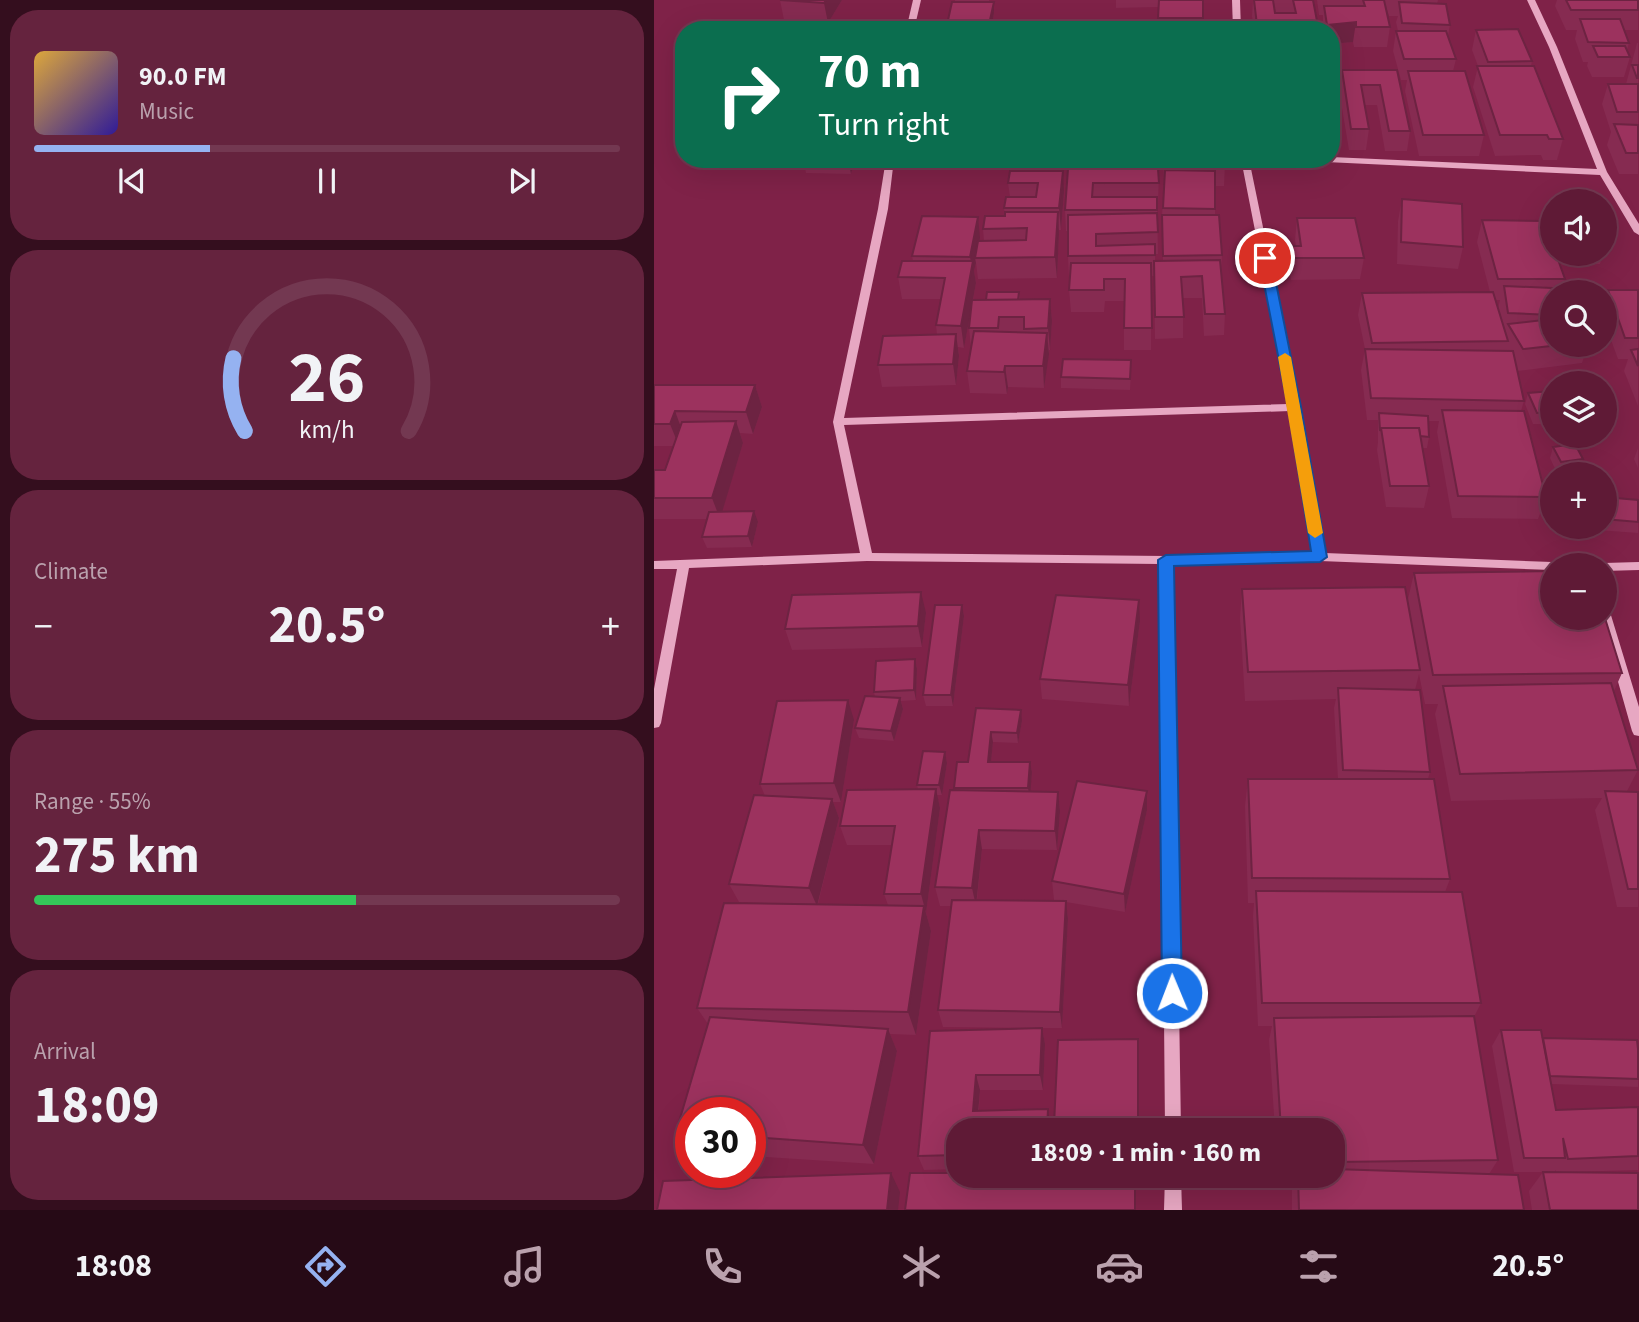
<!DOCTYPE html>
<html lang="en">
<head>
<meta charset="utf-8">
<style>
	body { margin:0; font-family:"Source Sans 3",sans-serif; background:#65233e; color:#f1f3f6; height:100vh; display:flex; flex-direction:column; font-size:26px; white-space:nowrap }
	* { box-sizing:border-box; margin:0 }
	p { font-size:23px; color:#baa1ad }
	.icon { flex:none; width:38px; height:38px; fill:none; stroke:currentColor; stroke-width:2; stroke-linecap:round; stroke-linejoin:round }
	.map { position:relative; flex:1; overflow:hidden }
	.details { display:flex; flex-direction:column; gap:10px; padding:10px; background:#340e1e; width:654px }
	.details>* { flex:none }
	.guide { position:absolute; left:21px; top:21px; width:665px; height:147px; border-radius:28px; box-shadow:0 7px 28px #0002,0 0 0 2px #733851; background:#0b6e4f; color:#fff; overflow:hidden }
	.buttons { position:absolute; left:886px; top:189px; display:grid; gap:14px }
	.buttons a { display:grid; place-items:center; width:77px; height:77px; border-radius:50%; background:#5f1a36; box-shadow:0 7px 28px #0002,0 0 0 2px #733851; font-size:35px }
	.speed { position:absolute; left:21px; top:1097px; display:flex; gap:14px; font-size:35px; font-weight:700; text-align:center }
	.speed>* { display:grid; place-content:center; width:91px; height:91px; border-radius:50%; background:#5f1a36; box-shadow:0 7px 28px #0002,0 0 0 2px #733851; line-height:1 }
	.speed .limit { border:10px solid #d22; background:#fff; color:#111 }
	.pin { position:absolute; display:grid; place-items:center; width:60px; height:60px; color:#fff; margin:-30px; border:4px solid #fff; border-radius:50%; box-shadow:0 2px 7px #0007 }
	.me { position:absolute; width:77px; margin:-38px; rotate:359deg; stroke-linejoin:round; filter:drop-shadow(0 0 5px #0008) }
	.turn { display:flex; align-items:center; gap:24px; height:147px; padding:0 28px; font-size:32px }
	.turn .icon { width:91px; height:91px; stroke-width:2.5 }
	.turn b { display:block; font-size:49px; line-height:60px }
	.big { font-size:52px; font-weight:700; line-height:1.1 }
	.details .tile { flex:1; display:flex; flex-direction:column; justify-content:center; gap:10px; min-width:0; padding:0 24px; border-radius:28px; background:#65233e }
	.details .dial { align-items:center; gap:0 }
	.dial svg { height:182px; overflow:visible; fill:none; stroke:#733851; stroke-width:7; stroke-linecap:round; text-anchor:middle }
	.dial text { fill:#f1f3f6; stroke:none }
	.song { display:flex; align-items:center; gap:21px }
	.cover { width:84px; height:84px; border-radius:10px; background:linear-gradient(135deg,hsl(40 70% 55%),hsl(250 70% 35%)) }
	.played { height:7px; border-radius:4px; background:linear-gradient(90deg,#95b2f1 30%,#733851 30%) }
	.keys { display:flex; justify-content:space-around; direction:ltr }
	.heat { display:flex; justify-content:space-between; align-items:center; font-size:38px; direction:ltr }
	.charge { height:10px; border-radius:5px; background:linear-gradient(90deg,#34c759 55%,#733851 0) }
	.trip { position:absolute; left:292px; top:1118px; width:399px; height:70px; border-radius:28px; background:#5f1a36; box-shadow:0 7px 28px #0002,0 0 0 2px #733851; font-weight:700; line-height:70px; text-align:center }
	.tab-bar { display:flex; height:112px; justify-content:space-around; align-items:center; background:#260a16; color:#baa1ad }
	.tab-bar .icon { width:49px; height:49px }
	.tab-bar .selected { color:#95b2f1 }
	.tab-bar b { font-size:32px; color:#f1f3f6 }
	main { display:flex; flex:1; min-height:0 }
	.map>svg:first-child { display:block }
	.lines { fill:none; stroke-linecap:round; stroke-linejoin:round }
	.minor { fill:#e7a7c2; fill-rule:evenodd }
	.wall { fill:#862b51; fill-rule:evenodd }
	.shaded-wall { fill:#6d2342 }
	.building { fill:#9c325e; stroke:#6d2342; stroke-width:2 }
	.route { fill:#1a73e8; stroke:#114b97; stroke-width:2 }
	.slow { fill:#f59e0b }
</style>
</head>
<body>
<main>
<section class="details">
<div class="tile">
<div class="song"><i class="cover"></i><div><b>90.0 FM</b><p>Music</p></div></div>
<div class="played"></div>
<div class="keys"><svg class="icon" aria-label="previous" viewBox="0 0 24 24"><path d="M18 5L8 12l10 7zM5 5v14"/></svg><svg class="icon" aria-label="pause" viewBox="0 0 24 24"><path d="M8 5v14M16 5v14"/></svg><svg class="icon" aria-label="next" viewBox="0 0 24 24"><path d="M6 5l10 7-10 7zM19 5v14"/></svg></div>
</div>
<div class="tile dial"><svg viewBox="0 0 100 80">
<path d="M14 69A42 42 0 1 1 86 69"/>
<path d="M14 69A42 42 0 0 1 9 37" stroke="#95b2f1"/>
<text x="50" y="56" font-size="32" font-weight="700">26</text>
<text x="50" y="72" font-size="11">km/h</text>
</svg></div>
<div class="tile"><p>Climate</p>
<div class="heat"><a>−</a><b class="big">20.5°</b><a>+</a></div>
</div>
<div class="tile"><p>Range · 55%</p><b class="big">275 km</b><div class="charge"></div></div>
<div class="tile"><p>Arrival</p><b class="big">18:09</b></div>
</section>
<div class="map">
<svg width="985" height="1210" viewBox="0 0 985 1210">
	<rect width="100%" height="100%" fill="#7f2248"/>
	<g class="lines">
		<!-- minor -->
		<g class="minor">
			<polygon points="259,0 267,0 260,30 252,30"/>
			<polygon points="578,0 586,0 587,30 579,30"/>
			<polygon points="873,0 881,0 903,47 953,172 985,224 985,235 980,232 946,175 651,161 650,159 677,159 677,157 943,169 895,47"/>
			<path d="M232 159H240L234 209 190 418 635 404 587 159H595L646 407 671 553 898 562 904 565H898V570L666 561 518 564 527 1130H511L506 564 213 561 35 568 7 723 5 727 0 728V689L23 569H0V561L206 553 179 422 224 209ZM636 411 659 553 512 556 218 553 190 425Z"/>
			<polygon points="985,562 985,570 950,571 950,565 945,565 950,563"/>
			<polygon points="950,607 956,612 985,707 985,736 980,735 978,731 946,618 950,618"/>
			<polygon points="511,1176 527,1176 528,1210 510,1210"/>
		</g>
	</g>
	<!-- wall -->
	<g class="wall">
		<polygon points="126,0 188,0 174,23 130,20"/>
		<polygon points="301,0 335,0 335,2 340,13 337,30 289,30 294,23 294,20 301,2"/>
		<polygon points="462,0 549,0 549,30 504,30 505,7 462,8"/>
		<polygon points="599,0 659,0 663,21 662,30 600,30 598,16"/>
		<polygon points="663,0 784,0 783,4 796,25 794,36 802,59 799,71 830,135 825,156 765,156 751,91 753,80 747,80 739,51 742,31 744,31 742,22 744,16 735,16 731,3 736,27 733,47 700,47 699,42 677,44 677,30 669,30 669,15 665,15"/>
		<polygon points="903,0 984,0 984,30 970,30 975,43 973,50 976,57 970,77 938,77 933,66 934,62 929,62 921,39 923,30 912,30 901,6"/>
		<polygon points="822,30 878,61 877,66 909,139 903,160 889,160 887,155 841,156 819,87 824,66 818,50"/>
		<polygon points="983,43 984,43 984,174 965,174 953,145 957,132 948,104 954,84 972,84"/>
		<polygon points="688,70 743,70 756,131 753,151 731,151 723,105 710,105 715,129 712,150 695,150 685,90"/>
		<polygon points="677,97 680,108 677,127"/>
		<polygon points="99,159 125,159 123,165 100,164"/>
		<polygon points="149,159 201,159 197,174 152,173"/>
		<path d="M428 159H503L505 173 504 204H503L504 254H501V261H509L508 215 510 186 509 159 571 165 570 186H561V215L568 255 567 272 571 314 570 335 550 336 548 298H529V338L501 339 500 276H497V350H470V301H451L450 312H417L415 290 416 278H415L414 256V231H412L411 210 428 169ZM452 161H459L458 169H452Z"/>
		<polygon points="356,171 410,192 407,230 405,230 403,278 324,279 322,263 320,271 322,283 319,300 332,300 365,292 366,300 396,299 398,321 396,350 395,350 390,388 354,387 353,394 316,393 313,371 317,348 315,328 318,304 310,348 304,347 305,356 302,385 228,387 224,365 283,335 282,325 287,299 248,299 244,277 259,261 258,256 326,238 326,241 330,241 329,229 351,216 350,208 356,197 354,183"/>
		<polygon points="748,199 809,247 804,269 743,264 744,221"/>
		<polygon points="643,218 710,258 706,279 637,280 635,267 638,246 642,246 641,240"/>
		<path d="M828 220 911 279 908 289 898 292V345H934L928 363 863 371 870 401 867 411 892 497 884 519 798 518 783 432 785 421H774L775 437 773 448H768L775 486 770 508 732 507 723 450 724 442V420H713L707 370 711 349 704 315 708 293 836 292 823 242ZM842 300H846L844 308 845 312Z"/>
		<polygon points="904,254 949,254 946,264 909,265"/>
		<polygon points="954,290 984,290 984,406 970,371 974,359 964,359 950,321 950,302"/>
		<polygon points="477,371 476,390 407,388 407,377"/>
		<polygon points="0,385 101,385 108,407 99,434 86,433 89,443 68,511 104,522 98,547 53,548 48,537 53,519 0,519 0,470 11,470 19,446 0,446"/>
		<polygon points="898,391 898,424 879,424 871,404 874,393"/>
		<polygon points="899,447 929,459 925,470 903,473 896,458"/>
		<polygon points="984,448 984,468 980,459"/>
		<polygon points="950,497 984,500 984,533 943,530 942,527 950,527"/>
		<polygon points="760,573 968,673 960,691 984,770 973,791 984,792 984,907 963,907 941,810 948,798 797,801 781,714 784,704 771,704 765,674 761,690 776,772 774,779 796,879 791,892 827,1003 820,1017 844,1160 835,1174 870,1210 638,1210 638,1187 639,1181 624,1181 624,1176 679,1176 679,1130 621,1130 615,1040 618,1026 604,1026 599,916 600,903 594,903 591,806 594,779 684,779 680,708 682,699 591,701 586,618 588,589 754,599"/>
		<polygon points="308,605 310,616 299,706 272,706 269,695"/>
		<polygon points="272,613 268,647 138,650 131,629"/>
		<polygon points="486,621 475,706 388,699 386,679"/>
		<polygon points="261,659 263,669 262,700 247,701 249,709 240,741 205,738 201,728 221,697 220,692"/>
		<polygon points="322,708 368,721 364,743 339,742 337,762 376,762 378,772 376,791 404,792 406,811 403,850 328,849 323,901 410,901 400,900 398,881 493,810 471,912 412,902 414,919 408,1028 388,1028 391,1044 389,1090 326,1090 325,1110 396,1124 304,1130 304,1169 270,1170 264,1156 276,1031 379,1028 289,1027 284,1010 297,906 286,906 281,887 300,788 314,762"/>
		<polygon points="200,720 187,802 179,802 185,818 164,904 234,905 230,894 238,845 193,845 186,826 264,789 263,785 291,752 293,763 288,795 283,795 286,808 272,913 277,931 262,1035 236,1034 243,1051 220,1164 96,1156 96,1113 37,1113 37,1148 22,1132 54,1024 43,1008 109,903 85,902 75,884 111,796 106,784"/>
		<polygon points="847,1030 889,1038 984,1049 984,1087 898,1084 902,1110 984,1107 984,1170 915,1172 984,1210 878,1210 875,1191 889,1172 902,1172 902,1170 900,1172 860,1172 838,1046"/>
		<polygon points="484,1039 485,1130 401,1130 400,1125"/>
	</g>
	<!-- shaded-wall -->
	<g class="shaded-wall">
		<polygon points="172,0 188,0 174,23 170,3"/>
		<polygon points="340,2 340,13 337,30 336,20"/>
		<polygon points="702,22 699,42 677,44 677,30 673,30 673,25"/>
		<polygon points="194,159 201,159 197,174"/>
		<polygon points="450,159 452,159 450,185"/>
		<polygon points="409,171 410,192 407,230 405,208"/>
		<polygon points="404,212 405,233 403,278 401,257"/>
		<polygon points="324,217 326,238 323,258 321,258 322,263 320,271 322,283 310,348 307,326 318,268 316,257"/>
		<polygon points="396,299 398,321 396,350 394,328"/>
		<polygon points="393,333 395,354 390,388 389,366"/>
		<polygon points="302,334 305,356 302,385 299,364"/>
		<polygon points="351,366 354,387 353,394 350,372"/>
		<polygon points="101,385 108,407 99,434 92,412"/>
		<polygon points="21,411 29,433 25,446 16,424"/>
		<polygon points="82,421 89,443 66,519 58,498"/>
		<polygon points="100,511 104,522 98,547 94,536"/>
		<polygon points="267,592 272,613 268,647 264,626"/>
		<polygon points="485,600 486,621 475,706 474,685"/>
		<polygon points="308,605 310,616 299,706 297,695"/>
		<polygon points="261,659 263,669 262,700 260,690"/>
		<polygon points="246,698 249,709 240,741 237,731"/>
		<polygon points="194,700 200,720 187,802 180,783"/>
		<polygon points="367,710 368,721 364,743 363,733"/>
		<polygon points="337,732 339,742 336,772 334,762"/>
		<polygon points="291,752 293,763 288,795 285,785"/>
		<polygon points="376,762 378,772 376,798 374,788"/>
		<polygon points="282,789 286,808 272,913 267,894"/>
		<polygon points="493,791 493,810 471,912 470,894"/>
		<polygon points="404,792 406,811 403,850 401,831"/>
		<polygon points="178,799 185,818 163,906 155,888"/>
		<polygon points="325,830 328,849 322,906 318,888"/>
		<polygon points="412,901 414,919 408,1028 406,1012"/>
		<polygon points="270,906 277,931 262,1035 254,1012"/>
		<polygon points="388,1028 391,1044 389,1090 386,1075"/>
		<polygon points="234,1029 243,1051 220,1164 209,1145"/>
		<polygon points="322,1075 326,1090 323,1125 319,1111"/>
		<polygon points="394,1109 396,1124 396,1130 393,1130"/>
		<polygon points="237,1173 246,1192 244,1210 233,1210"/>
	</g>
	<!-- building -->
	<g class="building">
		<polygon points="126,0 172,0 170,3"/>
		<polygon points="505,0 549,0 549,18 504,18"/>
		<polygon points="600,0 619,0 621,13 642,13 639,0 659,0 663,21 629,21 630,25 603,25"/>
		<polygon points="709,0 730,0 736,27 702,27 702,22 673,25 670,6 711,6"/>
		<polygon points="912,0 984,0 984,10 917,10"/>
		<polygon points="298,2 340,2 336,20 294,20"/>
		<polygon points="745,2 792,4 796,25 748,23"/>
		<polygon points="926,19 966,19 975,43 934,42"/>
		<polygon points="492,20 492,30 421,30 422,21"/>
		<polygon points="331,22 330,30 289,30 290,23"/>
		<rect x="346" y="26" width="18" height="4"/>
		<polygon points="864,29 878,61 834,62 822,30"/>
		<polygon points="742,31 792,31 802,59 750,59"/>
		<polygon points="939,46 971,46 976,57 944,57"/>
		<polygon points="978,65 984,65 984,78 983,78"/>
		<polygon points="823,66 880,66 909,139 895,139 893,135 846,135"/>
		<polygon points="688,70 743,70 756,131 735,131 726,85 707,85 715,129 697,129"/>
		<polygon points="754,71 811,71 830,135 769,135"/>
		<polygon points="954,84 984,84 984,112 963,112"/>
		<polygon points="960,124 984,125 984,153 972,153"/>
		<rect x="428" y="159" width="22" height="5"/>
		<rect x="510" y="159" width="61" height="6"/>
		<polygon points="459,161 505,162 504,171 504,169 458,169"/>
		<polygon points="414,169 504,169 505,183 439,183 438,197 503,197 503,210 411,210"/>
		<polygon points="511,170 561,171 561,209 509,208"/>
		<polygon points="356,171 409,171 405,208 350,208 352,197 382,197 384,183 354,183"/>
		<polygon points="748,199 808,204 809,247 747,242"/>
		<polygon points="351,212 404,212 401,257 321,258 324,241 372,240 373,228 329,229 331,216 351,216"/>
		<polygon points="503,213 504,232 442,234 442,246 501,244 501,255 414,256 414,215"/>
		<polygon points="508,215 565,215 568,255 509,256"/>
		<polygon points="268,216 324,217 316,257 258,256"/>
		<polygon points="643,218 701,218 710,258 639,258 638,246 647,246"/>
		<polygon points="828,220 891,221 898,241 898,254 902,254 911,279 844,279"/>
		<polygon points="566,260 571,314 551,314 548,276 527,277 530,317 501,317 500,261"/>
		<polygon points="248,261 319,261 307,326 282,325 291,278 244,277"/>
		<polygon points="417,263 497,263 498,328 470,328 471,279 450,279 450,290 415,290"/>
		<polygon points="850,286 943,290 943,292 898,292 898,315 854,313"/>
		<polygon points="954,290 984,290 984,338 971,338"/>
		<polygon points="333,292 365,292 364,300 332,300"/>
		<polygon points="839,292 854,341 718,343 708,293"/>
		<polygon points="396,299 394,328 370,329 370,317 345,317 344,328 315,328 318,300"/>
		<polygon points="898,319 898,345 906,345 869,349 854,324"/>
		<polygon points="320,331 393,333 389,366 351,366 350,372 313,371"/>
		<polygon points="302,334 299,364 224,365 229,336"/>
		<polygon points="711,349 859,351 870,401 717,398"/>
		<polygon points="984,349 984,366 977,350"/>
		<polygon points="409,359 477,360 476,379 407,377"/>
		<polygon points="0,385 101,385 92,412 21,411 16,424 0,424"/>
		<polygon points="898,391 898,413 883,413 874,393"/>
		<polygon points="788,410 870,411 892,497 804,496"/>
		<polygon points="725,413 774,416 775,437 766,436 765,428 727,428 726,431"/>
		<polygon points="82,421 58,498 0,498 0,470 11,470 28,422"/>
		<polygon points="727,428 765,428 775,486 736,486"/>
		<polygon points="921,444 929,459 907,462 899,447"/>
		<polygon points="950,497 984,500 984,522 950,519"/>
		<polygon points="100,511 94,536 48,537 55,512"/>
		<polygon points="898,571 898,618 950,618 950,615 968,673 779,675 760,573"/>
		<polygon points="751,587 766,670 594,672 588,589"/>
		<polygon points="267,592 264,626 131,629 138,595"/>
		<polygon points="402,595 485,600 474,685 386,679"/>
		<polygon points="281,605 308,605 297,695 269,695"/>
		<polygon points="261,659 260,690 220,692 222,661"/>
		<polygon points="957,683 984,770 806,774 789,686"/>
		<polygon points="684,688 766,690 776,772 689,770"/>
		<polygon points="211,696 246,698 237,731 201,728"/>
		<polygon points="194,700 180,783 106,784 123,701"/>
		<polygon points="322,708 367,710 363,733 337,732 334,762 376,762 374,788 300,788 303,762 314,762"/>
		<polygon points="269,751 291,752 285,785 263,785"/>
		<polygon points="594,779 780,779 796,879 598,878"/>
		<polygon points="423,781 493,791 470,894 398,881"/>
		<polygon points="282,789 267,894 230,894 241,826 186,826 193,790"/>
		<polygon points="296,790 404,792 401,831 325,830 318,888 281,887"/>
		<polygon points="951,791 984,792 984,889 974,889"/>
		<polygon points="100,795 178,799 155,888 75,884"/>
		<polygon points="602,891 808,892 827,1003 608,1003"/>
		<polygon points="298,900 412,901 406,1012 284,1010"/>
		<polygon points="70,903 270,906 254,1012 43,1008"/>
		<polygon points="820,1016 844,1160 679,1162 679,1130 627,1130 620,1018"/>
		<polygon points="56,1017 234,1029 209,1145 96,1137 96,1113 37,1113 37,1133 22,1132"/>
		<polygon points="388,1028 386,1075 322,1075 319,1111 394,1109 393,1130 304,1130 304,1155 264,1156 276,1031"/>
		<polygon points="847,1030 887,1030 902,1110 984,1107 984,1156 914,1159 909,1138 911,1158 870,1158"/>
		<polygon points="889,1038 983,1040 984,1049 984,1079 896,1076"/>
		<polygon points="484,1039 484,1123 400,1125 404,1040"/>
		<polygon points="679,1169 864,1175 870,1210 645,1210 644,1176 679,1176"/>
		<polygon points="889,1172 984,1173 984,1210 896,1210"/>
		<polygon points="237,1173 233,1210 3,1210 9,1181"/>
		<polygon points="256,1173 304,1173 304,1176 481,1176 481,1210 251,1210"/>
	</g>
	<!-- route -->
	<polygon class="route" points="611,255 617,258 647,407 673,557 666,562 520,566 528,993 525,1000 518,1003 511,1000 508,993 504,560 512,555 657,551 634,407 605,258"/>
	<!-- slow -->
	<polygon class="slow" points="631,353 637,357 669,533 661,538 654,533 624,357"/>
</svg>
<div class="buttons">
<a><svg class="icon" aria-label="sound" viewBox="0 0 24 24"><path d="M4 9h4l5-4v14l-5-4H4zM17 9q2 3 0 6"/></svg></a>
<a><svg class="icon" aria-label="search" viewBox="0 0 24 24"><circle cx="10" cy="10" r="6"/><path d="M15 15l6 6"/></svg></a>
<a><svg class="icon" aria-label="layers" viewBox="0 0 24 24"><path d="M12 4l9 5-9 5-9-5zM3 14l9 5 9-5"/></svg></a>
<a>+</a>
<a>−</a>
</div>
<div class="speed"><div class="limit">30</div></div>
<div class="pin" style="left:611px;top:258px;background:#d93025"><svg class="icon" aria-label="arrive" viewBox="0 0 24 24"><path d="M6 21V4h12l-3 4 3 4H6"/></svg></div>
<svg class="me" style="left:518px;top:993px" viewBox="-20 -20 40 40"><circle r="17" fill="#1a73e8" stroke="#fff" stroke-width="3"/><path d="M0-11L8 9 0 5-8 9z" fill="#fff"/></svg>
<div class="trip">18:09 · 1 min · 160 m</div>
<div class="guide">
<div class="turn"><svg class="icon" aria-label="right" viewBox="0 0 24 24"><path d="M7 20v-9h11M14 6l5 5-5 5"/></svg><div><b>70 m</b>Turn right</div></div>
</div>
</div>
</main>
<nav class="tab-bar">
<b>18:08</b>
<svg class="icon selected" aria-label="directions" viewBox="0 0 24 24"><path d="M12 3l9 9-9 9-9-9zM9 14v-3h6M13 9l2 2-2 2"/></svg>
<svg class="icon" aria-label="music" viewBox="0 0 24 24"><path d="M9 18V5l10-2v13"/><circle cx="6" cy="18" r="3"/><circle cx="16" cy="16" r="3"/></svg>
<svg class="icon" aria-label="phone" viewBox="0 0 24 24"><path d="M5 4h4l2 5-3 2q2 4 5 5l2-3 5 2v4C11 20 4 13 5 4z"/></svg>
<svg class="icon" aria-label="climate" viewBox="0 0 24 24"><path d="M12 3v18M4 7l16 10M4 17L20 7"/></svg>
<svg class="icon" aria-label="car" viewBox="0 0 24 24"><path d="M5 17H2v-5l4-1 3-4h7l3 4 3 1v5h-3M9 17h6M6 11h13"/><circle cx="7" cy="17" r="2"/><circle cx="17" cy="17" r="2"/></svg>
<svg class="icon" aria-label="filters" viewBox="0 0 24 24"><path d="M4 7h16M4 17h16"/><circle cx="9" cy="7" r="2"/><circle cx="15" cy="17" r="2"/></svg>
<b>20.5°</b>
</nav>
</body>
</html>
